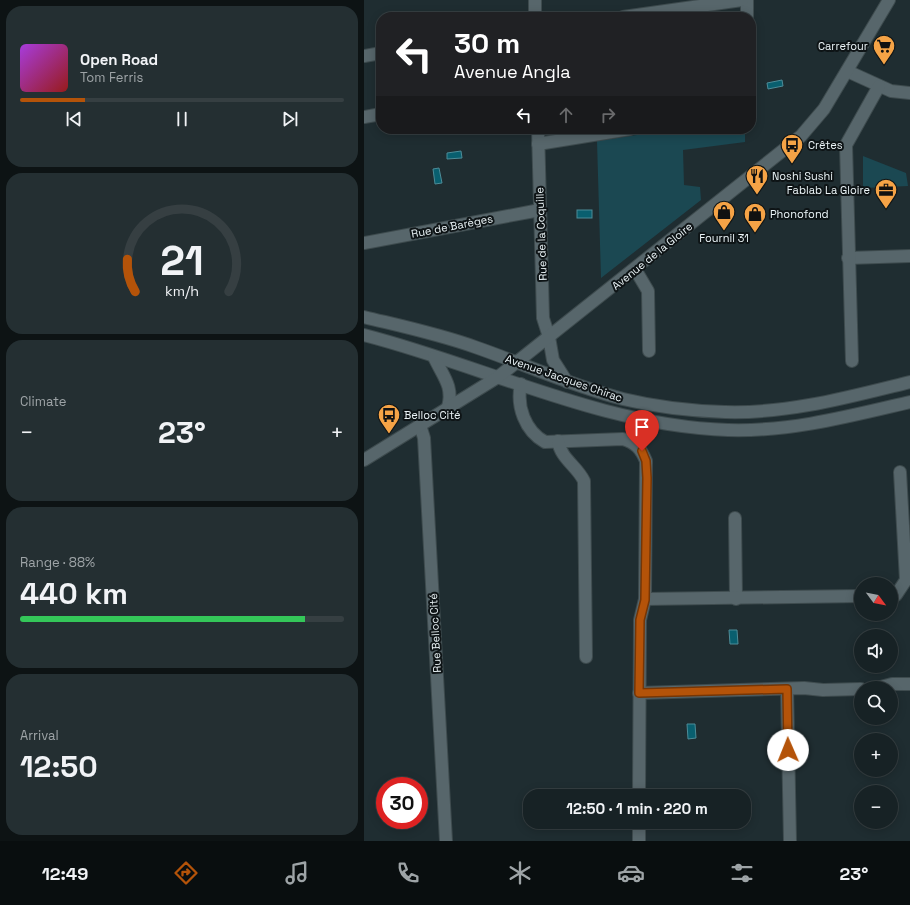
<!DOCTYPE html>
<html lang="en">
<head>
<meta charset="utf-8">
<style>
	body { margin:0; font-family:"Space Grotesk",sans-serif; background:#242f32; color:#f1f3f6; height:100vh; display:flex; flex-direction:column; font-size:15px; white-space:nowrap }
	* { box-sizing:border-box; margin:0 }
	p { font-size:13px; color:#9ea4a7 }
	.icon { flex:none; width:22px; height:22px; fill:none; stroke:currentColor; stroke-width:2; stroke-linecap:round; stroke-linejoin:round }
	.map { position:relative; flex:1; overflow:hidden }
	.panel { display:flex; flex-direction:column; gap:6px; padding:6px; background:#0d1314; width:364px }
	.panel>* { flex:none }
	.hud { position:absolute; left:12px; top:12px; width:380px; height:122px; border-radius:16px; box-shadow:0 2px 10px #0003,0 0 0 1px #363f42; background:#202124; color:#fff; overflow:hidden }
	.needle { width:26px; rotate:122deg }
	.controls { position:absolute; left:490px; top:577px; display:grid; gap:8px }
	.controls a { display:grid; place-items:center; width:44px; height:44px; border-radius:50%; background:#172225; box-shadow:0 2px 10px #0003,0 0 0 1px #363f42; font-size:20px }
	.speed { position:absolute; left:12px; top:777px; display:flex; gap:8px; font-size:20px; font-weight:700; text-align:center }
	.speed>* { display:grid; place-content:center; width:52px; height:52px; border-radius:50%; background:#172225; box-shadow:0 2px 10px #0003,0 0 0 1px #363f42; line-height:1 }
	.speed .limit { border:6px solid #d22; background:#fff; color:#111 }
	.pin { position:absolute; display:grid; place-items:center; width:34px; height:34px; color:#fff; margin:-41px -17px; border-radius:50% 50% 50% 0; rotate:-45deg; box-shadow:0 0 4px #0007 }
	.pin .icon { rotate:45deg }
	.me { position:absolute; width:44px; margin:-22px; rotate:359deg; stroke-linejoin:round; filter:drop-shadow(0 0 3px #0008) }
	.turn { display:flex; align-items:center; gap:14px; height:84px; padding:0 12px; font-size:18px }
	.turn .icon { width:52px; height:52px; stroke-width:2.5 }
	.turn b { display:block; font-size:28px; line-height:34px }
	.lanes { display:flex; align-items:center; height:38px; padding:0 12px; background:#0003; justify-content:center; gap:20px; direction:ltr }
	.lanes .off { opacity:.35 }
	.big { font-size:30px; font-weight:800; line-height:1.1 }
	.panel .card { flex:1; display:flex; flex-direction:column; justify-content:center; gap:6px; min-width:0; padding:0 14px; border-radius:16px; background:#242f32 }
	.panel .dial { align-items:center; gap:0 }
	.dial svg { height:104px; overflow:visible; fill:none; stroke:#363f42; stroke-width:7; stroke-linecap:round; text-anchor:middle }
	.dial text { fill:#f1f3f6; stroke:none }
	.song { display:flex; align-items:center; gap:12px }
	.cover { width:48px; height:48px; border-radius:6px; background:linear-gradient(135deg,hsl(280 70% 55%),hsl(0 70% 35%)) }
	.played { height:4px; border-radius:2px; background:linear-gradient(90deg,#b45309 20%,#363f42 20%) }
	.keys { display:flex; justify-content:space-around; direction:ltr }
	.heat { display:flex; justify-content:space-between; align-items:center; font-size:22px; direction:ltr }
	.charge { height:6px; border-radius:3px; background:linear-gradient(90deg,#34c759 88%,#363f42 0) }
	.trip { position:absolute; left:159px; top:789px; width:228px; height:40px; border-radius:16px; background:#172225; box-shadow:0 2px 10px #0003,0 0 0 1px #363f42; font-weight:800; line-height:40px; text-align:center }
	.tabs { display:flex; height:64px; justify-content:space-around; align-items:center; background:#090e0f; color:#9ea4a7 }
	.tabs .icon { width:28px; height:28px }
	.tabs .on { color:#b45309 }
	.tabs b { font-size:18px; color:#f1f3f6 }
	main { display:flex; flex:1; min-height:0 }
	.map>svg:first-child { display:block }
	.green { fill:#1b4852 }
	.water { fill:#095f6f; stroke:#4d8c98 }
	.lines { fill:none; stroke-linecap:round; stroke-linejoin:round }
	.street-casing { stroke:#3e4b4e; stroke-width:14 }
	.secondary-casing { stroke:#3e4b4e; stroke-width:14 }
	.street { stroke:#57666b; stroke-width:12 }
	.secondary { stroke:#57666b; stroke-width:12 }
	.route-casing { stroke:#753606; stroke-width:10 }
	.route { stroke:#b45309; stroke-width:7 }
	.labels { text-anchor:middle; stroke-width:4; stroke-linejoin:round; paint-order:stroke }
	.poi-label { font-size:11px; fill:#ebf4f7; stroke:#0e1416; text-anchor:start }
	.street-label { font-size:11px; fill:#ebf4f7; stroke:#0e1416 }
</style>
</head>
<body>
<main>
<section class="panel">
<div class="card">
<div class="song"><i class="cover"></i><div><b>Open Road</b><p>Tom Ferris</p></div></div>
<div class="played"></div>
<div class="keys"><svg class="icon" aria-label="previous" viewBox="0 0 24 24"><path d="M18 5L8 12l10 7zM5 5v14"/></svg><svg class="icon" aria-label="pause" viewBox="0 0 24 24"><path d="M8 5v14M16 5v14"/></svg><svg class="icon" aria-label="next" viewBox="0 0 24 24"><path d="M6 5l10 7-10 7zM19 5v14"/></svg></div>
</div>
<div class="card dial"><svg viewBox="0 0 100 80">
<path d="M14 69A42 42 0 1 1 86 69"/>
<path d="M14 69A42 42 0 0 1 8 44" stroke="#b45309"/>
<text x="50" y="56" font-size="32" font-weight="700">21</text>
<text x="50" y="72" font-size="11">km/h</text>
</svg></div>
<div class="card"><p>Climate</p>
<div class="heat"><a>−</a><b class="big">23°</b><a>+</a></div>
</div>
<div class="card"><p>Range · 88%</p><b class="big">440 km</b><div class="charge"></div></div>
<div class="card"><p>Arrival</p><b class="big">12:50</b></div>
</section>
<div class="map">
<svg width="546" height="841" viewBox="0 0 546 841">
	<rect width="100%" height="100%" fill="#1f2d31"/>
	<!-- green -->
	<g class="green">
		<polygon points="312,129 381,129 381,142 319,150 320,185 336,187 337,200 237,278 233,141"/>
		<polygon points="499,156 542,173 544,186 499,188"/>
	</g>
	<!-- water -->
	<g class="water">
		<polygon points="418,80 419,86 404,89 403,83"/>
		<polygon points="97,151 98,158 83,159 83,153"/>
		<polygon points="75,168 78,183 71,184 69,169"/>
		<rect x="213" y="210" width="15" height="8"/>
		<polygon points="365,630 373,630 374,644 366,644"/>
		<polygon points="323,724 331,724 332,738 324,739"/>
	</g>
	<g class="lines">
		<!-- street casing -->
		<g class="street-casing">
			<g id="street">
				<polyline points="171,0 171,17"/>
				<polyline points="383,0 383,17"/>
				<polyline points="259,17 378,0"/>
				<polyline points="0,56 17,53"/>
				<polyline points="483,71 527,91 546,93"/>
				<polyline points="0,117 17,114"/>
				<polyline points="174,129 179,318 185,337"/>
				<polyline points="174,144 266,129"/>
				<polyline points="0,243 176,210"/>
				<polyline points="484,258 546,256"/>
				<polyline points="271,269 284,291 285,351"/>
				<polyline points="488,361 482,145 515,86"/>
				<path d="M157 384C152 406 161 431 181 442L259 439C272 443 277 449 282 461L281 599 276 620 275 796"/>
				<polyline points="56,425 60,438 82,841"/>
				<path d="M194 441C197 459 213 466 220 481L222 657"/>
				<polyline points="371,518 372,599"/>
				<polyline points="527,595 532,595 542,580 536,472"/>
				<polyline points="281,599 497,596"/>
				<polyline points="513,688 528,684 546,684"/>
				<polyline points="423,689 426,841"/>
				<polyline points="275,693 440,688 459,690 497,689"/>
				<polyline points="275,841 275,822"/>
			</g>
		</g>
		<!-- secondary casing -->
		<g class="secondary-casing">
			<g id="secondary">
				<path d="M0 317C37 326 75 334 111 347 160 364 208 386 259 399 292 407 328 411 361 412 424 414 485 397 546 382"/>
				<path d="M0 335C121 366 237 426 364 430 426 432 486 416 546 402"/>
				<polyline points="185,337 189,360 203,382"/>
				<path d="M70 357C78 375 90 386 84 407"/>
				<polyline points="0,460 134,377 437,136 460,109 525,0"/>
			</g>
		</g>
		<!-- street -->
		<use href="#street" class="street"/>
		<!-- secondary -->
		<use href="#secondary" class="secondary"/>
	</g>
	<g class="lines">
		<!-- route casing -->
		<g class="route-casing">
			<polyline id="route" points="278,451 282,461 283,478 281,600 276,620 275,693 423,689 424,750"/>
		</g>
		<!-- route -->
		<use href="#route" class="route"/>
	</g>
	<!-- icons -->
	<defs>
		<g id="supermarket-pin" transform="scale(1.15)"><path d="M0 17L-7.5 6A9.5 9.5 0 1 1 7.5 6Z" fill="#f5a346" stroke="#0e1416"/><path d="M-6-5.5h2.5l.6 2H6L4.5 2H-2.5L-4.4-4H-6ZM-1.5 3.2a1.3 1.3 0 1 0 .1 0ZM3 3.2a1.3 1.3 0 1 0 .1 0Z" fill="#111"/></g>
		<g id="bus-pin" transform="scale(1.15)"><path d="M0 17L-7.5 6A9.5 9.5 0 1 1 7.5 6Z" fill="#f5a346" stroke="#0e1416"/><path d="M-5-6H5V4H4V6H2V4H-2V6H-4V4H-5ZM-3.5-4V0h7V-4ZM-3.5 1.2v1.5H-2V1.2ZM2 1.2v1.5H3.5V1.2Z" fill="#111"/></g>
		<g id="restaurant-pin" transform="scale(1.15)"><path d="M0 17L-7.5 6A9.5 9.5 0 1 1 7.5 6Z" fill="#f5a346" stroke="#0e1416"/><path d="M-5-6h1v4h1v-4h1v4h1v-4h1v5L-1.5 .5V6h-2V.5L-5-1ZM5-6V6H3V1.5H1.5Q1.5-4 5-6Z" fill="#111"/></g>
		<g id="office-pin" transform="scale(1.15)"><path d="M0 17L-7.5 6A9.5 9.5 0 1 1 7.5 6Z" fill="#f5a346" stroke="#0e1416"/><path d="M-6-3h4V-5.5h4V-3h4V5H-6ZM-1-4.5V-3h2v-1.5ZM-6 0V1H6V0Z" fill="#111"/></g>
		<g id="shop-pin" transform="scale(1.15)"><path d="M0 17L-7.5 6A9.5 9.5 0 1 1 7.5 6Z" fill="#f5a346" stroke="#0e1416"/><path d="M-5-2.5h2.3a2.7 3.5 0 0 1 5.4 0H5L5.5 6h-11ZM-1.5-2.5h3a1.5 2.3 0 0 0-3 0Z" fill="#111"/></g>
	</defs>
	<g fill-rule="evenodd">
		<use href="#supermarket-pin" x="520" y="46"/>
		<use href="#bus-pin" x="428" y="145"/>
		<use href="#restaurant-pin" x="393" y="176"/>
		<use href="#office-pin" x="522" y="190"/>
		<use href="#shop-pin" x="360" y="212"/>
		<use href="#shop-pin" x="391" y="214"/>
		<use href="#bus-pin" x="25" y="415"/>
	</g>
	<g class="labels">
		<!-- poi labels -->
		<g class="poi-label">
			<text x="504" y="50" text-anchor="end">Carrefour</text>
			<text x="444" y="149">Crêtes</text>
			<text x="408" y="180">Noshi Sushi</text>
			<text x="506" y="194" text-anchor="end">Fablab La Gloire</text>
			<text x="406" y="218">Phonofond</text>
			<text x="360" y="242" text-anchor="middle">Fournil 31</text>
			<text x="40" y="419">Belloc Cité</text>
		</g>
		<!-- street labels -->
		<g class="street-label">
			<text transform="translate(88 226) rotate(-11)" y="4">Rue de Barèges</text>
			<text transform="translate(177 234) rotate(-92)" y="4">Rue de la Coquille</text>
			<text transform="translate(288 256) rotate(-39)" y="4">Avenue de la Gloire</text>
			<text transform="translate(200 378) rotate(19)" y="4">Avenue Jacques Chirac</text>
			<text transform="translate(71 633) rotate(-93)" y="4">Rue Belloc Cité</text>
		</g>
	</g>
</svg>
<div class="controls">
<a><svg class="needle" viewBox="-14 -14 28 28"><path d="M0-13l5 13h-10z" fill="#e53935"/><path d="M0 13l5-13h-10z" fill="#9ea4a7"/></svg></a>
<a><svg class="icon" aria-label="sound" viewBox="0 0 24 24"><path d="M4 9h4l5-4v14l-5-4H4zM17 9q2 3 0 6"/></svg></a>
<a><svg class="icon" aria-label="search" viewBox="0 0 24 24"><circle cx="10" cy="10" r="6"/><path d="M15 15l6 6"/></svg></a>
<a>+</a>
<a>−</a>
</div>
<div class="speed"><div class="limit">30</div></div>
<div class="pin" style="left:278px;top:451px;background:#d93025"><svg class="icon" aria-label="arrive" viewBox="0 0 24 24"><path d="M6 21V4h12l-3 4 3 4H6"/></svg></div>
<svg class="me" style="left:424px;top:750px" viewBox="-20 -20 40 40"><circle r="19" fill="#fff"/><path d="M0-13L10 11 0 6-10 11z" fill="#b45309"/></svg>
<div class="trip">12:50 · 1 min · 220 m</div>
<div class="hud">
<div class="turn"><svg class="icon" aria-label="left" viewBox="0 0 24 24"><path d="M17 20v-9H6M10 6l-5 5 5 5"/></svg><div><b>30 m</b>Avenue Angla</div></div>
<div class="lanes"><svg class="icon" aria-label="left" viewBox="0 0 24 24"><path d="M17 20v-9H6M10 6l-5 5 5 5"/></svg><svg class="icon off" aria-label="ahead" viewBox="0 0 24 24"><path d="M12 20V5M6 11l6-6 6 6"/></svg><svg class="icon off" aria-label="right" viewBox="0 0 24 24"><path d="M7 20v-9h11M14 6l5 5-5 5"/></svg></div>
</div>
</div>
</main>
<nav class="tabs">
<b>12:49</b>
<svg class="icon on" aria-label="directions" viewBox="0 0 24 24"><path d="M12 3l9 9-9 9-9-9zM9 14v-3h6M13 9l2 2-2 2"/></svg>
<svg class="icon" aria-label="music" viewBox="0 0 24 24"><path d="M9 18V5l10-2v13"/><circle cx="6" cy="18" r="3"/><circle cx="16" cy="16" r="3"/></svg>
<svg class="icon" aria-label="phone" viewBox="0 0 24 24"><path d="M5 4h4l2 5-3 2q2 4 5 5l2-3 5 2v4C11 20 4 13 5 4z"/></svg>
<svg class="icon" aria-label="climate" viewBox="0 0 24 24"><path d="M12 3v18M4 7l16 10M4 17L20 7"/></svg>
<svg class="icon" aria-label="car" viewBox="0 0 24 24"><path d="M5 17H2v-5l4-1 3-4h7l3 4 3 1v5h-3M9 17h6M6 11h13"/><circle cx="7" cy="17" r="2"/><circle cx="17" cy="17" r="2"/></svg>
<svg class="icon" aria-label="filters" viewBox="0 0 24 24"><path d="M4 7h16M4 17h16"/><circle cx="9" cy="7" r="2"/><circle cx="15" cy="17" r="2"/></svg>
<b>23°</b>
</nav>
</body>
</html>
